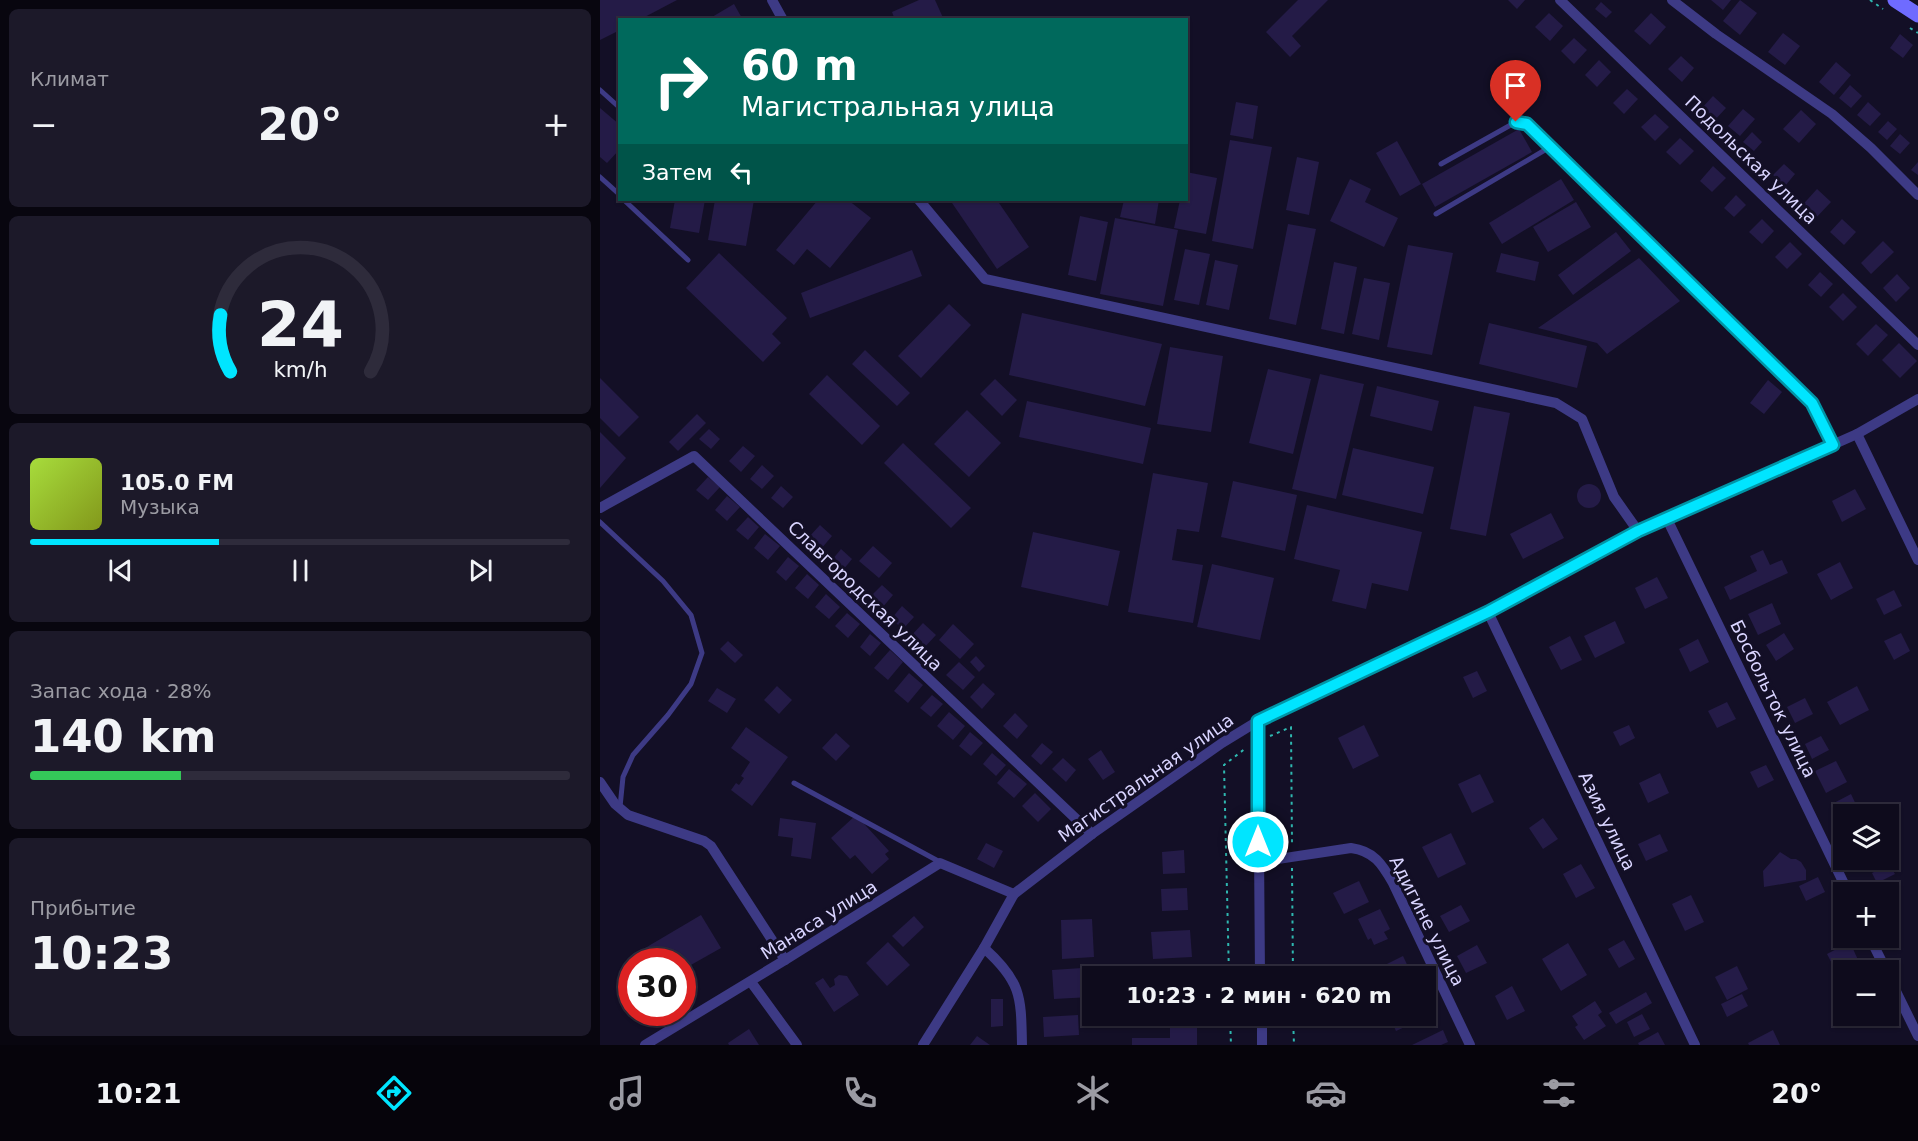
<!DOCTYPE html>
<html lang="ru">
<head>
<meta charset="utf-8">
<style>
	body { margin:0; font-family:"DejaVu Sans",sans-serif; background:#1c1929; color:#f1f3f6; height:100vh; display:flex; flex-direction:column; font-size:22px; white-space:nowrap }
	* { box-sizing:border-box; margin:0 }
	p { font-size:20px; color:#9b9ba3 }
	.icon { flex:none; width:33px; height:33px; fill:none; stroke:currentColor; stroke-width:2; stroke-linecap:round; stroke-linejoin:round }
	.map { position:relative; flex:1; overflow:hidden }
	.side { display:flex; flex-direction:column; gap:9px; padding:9px; background:#08060f; width:600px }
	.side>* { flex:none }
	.top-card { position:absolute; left:18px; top:18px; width:570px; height:183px; border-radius:0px; box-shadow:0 2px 4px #0004,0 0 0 2px #2e2b3b; background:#00695c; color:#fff; overflow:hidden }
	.fabs { position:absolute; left:1233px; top:804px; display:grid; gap:12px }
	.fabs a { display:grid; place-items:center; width:66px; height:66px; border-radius:0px; background:#0e0b1c; box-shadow:0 2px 4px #0004,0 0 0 2px #2e2b3b; font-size:30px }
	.speed { position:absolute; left:18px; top:948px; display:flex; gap:12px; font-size:30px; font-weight:700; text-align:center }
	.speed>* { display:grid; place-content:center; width:78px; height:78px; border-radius:50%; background:#0e0b1c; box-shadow:0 2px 4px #0004,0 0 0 2px #2e2b3b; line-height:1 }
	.speed .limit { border:9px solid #d22; background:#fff; color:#111 }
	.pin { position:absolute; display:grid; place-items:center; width:51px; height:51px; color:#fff; margin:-62px -26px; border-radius:50% 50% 50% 0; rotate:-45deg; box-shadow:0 0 6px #0007 }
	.pin .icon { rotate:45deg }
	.me { position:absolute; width:66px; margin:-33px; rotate:0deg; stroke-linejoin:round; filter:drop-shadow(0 0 4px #0008) }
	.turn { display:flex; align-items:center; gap:21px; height:126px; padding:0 24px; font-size:27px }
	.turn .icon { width:78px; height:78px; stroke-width:2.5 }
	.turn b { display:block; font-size:42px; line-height:51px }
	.then { display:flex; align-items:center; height:57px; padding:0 24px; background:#0003; gap:12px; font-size:22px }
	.big { font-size:45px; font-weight:800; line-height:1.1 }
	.side .card { flex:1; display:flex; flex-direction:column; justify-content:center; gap:9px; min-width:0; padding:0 21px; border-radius:9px; background:#1c1929 }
	.side .dial { align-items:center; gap:0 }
	.dial svg { height:156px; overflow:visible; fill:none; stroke:#2e2b3b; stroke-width:7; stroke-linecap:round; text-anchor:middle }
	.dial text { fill:#f1f3f6; stroke:none }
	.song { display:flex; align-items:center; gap:18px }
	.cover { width:72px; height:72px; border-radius:9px; background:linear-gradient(135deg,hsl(80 70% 55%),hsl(70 70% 35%)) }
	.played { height:6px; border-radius:3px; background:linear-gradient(90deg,#00e5ff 35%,#2e2b3b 35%) }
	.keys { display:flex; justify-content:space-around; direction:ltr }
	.heat { display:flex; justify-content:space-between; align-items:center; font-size:33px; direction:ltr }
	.charge { height:9px; border-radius:4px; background:linear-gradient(90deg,#34c759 28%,#2e2b3b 0) }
	.trip { position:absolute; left:482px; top:966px; width:354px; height:60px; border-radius:0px; background:#0e0b1c; box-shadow:0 2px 4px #0004,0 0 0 2px #2e2b3b; font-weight:800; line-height:60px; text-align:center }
	.dock { display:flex; height:96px; justify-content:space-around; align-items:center; background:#06040b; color:#9b9ba3 }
	.dock .icon { width:42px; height:42px }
	.dock .selected { color:#00e5ff }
	.dock b { font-size:27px; color:#f1f3f6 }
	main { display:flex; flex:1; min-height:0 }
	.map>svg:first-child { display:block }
	.building { fill:#241b47 }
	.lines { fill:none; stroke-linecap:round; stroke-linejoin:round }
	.path { stroke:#2fb8b0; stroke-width:2; stroke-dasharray:3 4.5; stroke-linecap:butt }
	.service { stroke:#3d3a85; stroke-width:5 }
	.minor { stroke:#3d3a85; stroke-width:10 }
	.secondary { stroke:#6f6bff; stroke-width:15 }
	.route-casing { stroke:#0095a6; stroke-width:15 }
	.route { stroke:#00e5ff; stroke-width:10 }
	.labels { text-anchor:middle; stroke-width:6; stroke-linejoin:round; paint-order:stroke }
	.street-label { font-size:18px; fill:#d9d4ff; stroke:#130f26 }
</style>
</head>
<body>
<main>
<section class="side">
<div class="card"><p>Климат</p>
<div class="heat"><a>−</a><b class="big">20°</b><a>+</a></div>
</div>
<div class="card dial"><svg viewBox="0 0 100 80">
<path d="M14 69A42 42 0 1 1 86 69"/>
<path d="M14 69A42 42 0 0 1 9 40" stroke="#00e5ff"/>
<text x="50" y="56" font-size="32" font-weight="700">24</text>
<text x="50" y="72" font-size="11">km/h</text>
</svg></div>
<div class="card">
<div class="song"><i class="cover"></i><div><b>105.0 FM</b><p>Музыка</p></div></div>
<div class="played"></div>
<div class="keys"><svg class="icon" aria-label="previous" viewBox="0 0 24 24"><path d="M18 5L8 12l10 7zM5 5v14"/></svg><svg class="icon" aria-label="pause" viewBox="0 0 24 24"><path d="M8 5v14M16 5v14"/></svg><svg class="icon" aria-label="next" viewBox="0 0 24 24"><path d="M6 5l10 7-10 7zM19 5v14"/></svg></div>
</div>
<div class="card"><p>Запас хода · 28%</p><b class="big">140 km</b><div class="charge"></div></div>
<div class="card"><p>Прибытие</p><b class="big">10:23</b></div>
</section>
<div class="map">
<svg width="1318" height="1045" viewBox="0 0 1318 1045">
	<rect width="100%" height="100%" fill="#130f26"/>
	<!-- building -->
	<g class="building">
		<polygon points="0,0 77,0 39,20 20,20 20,30 0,40"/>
		<polygon points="319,0 335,0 344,20 295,20 292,12"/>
		<polygon points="698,0 728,0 692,36 701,46 690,57 666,32"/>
		<polygon points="908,0 925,0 917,9"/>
		<polygon points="1111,0 1131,0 1123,10"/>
		<polygon points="1140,0 1157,13 1140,35 1123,21"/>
		<polygon points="1001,2 1012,12 1006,18 995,9"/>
		<polygon points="134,4 143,20 107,20"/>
		<polygon points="949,13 963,26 950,41 935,27"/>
		<polygon points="1051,13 1066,27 1050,45 1034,31"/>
		<polygon points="1183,33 1200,46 1185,65 1168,52"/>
		<polygon points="1300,34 1313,45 1303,58 1290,48"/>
		<polygon points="974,38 987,50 974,64 961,51"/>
		<polygon points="1081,56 1094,68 1082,82 1068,69"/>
		<polygon points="999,60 1011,72 997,87 985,75"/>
		<polygon points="1236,62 1251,75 1234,95 1219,82"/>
		<polygon points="1250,85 1262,96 1251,108 1239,98"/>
		<polygon points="1027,89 1038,99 1024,114 1013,103"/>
		<polygon points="1113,96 1126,108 1113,122 1100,110"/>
		<polygon points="636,102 658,106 653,139 630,135"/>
		<polygon points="1268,102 1281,114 1270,126 1257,115"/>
		<polygon points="0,108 20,125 20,149 7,163 0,157"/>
		<polygon points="1143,109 1155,119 1140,136 1128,126"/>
		<polygon points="1201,110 1216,124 1199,143 1183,129"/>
		<polygon points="1055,114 1069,127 1055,141 1041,127"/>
		<polygon points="1288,121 1297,129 1287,140 1278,132"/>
		<polygon points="919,129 932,152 835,207 822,184"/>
		<polygon points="1152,132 1162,142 1154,151 1143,142"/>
		<polygon points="1300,134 1310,143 1300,154 1290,146"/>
		<polygon points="1080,138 1094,151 1080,165 1066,152"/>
		<polygon points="630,140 672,147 653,249 612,241"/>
		<polygon points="797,141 821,184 800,196 776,153"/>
		<polygon points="697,157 719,162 709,215 686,210"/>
		<polygon points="1318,162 1318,175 1311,170"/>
		<polygon points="1184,164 1195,174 1185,186 1173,175"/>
		<polygon points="1113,166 1126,178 1112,192 1100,181"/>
		<polygon points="586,172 617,178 606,234 574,228 580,200 586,200"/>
		<polygon points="750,179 771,189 765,202 798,218 784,247 730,221"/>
		<polygon points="961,179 974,200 902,244 889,223"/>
		<polygon points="1217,189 1231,202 1212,222 1198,210"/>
		<polygon points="1136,195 1146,205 1134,217 1124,208"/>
		<polygon points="75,200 105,200 99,233 70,228"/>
		<polygon points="115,200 154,200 146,246 108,240"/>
		<polygon points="218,200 248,200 271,218 230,268 207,249 194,265 176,250"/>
		<polygon points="350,200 397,200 429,247 397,269"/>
		<polygon points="524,200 559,200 555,224 520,217"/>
		<polygon points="976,202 991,227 948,252 933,227"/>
		<polygon points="480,216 508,222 496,281 468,275"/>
		<polygon points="515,218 578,230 563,306 500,294"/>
		<polygon points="1162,219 1174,231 1162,244 1149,232"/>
		<polygon points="1242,219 1256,232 1244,245 1230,232"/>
		<polygon points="688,224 716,229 696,325 669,319"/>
		<polygon points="1016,232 1031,251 973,295 958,275"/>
		<polygon points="1283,241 1294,252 1271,274 1261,263"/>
		<polygon points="1190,242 1202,254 1187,269 1175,257"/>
		<polygon points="808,245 853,253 832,355 787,347"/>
		<polygon points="585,249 610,254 599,305 574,300"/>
		<polygon points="312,250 322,276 210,318 201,293"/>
		<polygon points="119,253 187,318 172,334 181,343 163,362 86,288"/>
		<polygon points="901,253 939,262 935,281 896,272"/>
		<polygon points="1039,258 1080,301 1007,354 997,343 938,328"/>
		<polygon points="615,260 638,265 629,310 606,305"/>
		<polygon points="734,262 757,267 744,334 721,329"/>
		<polygon points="1220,272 1233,284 1221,297 1208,285"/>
		<polygon points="1297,274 1310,288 1296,302 1283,288"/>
		<polygon points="764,278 790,283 779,340 752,334"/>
		<polygon points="1243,293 1257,307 1243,321 1229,307"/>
		<polygon points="349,304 371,325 321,378 298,356"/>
		<polygon points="422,313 562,344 545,406 409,375"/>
		<polygon points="889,323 987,346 977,388 879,364"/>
		<polygon points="1276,324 1288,335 1268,356 1256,344"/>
		<polygon points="1299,343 1317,361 1300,378 1282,360"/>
		<polygon points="570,347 623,356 611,432 557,424"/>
		<polygon points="265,350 310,393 297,406 252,364"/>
		<polygon points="668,369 711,379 693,454 649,443"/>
		<polygon points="720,374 764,384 736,499 692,489"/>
		<polygon points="227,375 280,426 262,445 209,394"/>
		<polygon points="0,378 39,417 19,437 0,418"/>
		<polygon points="395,379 417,400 402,416 380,394"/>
		<polygon points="1168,380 1182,392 1164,414 1150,403"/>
		<polygon points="777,386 839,401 832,431 770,416"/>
		<polygon points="427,401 551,428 543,464 419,437"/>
		<polygon points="874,406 910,413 886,536 850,529"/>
		<polygon points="367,410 401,443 369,477 334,444"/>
		<polygon points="97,414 106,423 78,451 69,442"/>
		<polygon points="109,429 120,439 111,449 99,439"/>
		<polygon points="0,432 26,458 0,488"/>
		<polygon points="303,443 371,508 351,528 284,463"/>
		<polygon points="143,446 155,456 141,472 129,461"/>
		<polygon points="753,448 834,467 823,514 742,495"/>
		<polygon points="162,465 174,476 162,489 150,479"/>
		<polygon points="553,473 608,483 599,532 577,529 572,560 603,565 593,623 528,612"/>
		<polygon points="108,477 120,487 108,500 96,490"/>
		<polygon points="633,481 697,495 685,551 621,537"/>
		<circle cx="989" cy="496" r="12"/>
		<polygon points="181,486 193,497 183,508 171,498"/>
		<polygon points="1255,489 1266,509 1242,522 1232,501"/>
		<polygon points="127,496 140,507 127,521 115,510"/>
		<polygon points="707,505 822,532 808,591 772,583 766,609 732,601 740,570 694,559"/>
		<polygon points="951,513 964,538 923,559 910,534"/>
		<polygon points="148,517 159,527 148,540 136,530"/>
		<polygon points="220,525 232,536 221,549 209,537"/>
		<polygon points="433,532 520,551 508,606 421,587"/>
		<polygon points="165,534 180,546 168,560 154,548"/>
		<polygon points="273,546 292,563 279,578 259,561"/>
		<polygon points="241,549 252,559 243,570 232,560"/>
		<polygon points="1163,550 1170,565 1182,560 1188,573 1130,600 1124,587 1157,571 1150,556"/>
		<polygon points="188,557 199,566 186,581 176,572"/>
		<polygon points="1240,562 1253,588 1231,600 1217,574"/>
		<polygon points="612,564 674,578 660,640 597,627"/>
		<polygon points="207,574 219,585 208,599 195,588"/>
		<polygon points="1057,577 1068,598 1045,609 1035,588"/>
		<polygon points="282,585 293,595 282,608 270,597"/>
		<polygon points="1294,590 1302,606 1284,615 1276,599"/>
		<polygon points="226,594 240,607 229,619 215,607"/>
		<polygon points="1172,603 1181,624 1158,635 1148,614"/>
		<polygon points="302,606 314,617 303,629 291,619"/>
		<polygon points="247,613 260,624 248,638 235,626"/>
		<polygon points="1015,621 1025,643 995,658 984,636"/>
		<polygon points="323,623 336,635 323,649 310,637"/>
		<polygon points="353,624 374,644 360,659 339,640"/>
		<polygon points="1184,633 1194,649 1176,661 1166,645"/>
		<polygon points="1301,633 1310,651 1294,660 1284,641"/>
		<polygon points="270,634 281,643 270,656 260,647"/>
		<polygon points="970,636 982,660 961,670 949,647"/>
		<polygon points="1098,639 1109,662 1090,672 1079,649"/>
		<polygon points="128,641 143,655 135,663 120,649"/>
		<polygon points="290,650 303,662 288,680 274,668"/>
		<polygon points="376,656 385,666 379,672 370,662"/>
		<polygon points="359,662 375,677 363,690 346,675"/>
		<polygon points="877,671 887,691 873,698 863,677"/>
		<polygon points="309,673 323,685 308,703 294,691"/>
		<polygon points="383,683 395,694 382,709 370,697"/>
		<polygon points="177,686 192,700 179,714 164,700"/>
		<polygon points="1257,686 1269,710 1240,725 1227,702"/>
		<polygon points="117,688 136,699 127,713 108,701"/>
		<polygon points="332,695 343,704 331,717 320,708"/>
		<polygon points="1205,698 1213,714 1195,723 1187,707"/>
		<polygon points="1127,702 1136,719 1117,728 1108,711"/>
		<polygon points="349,712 365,726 353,740 337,726"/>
		<polygon points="415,713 428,726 417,739 403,726"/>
		<polygon points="764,725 779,756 753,769 738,738"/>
		<polygon points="1029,725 1035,738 1020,746 1013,732"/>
		<polygon points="146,727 188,757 152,806 131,790 136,783 139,785 144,778 141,776 150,762 131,748"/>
		<polygon points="370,732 383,743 371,756 359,746"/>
		<polygon points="236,733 250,746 236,761 222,748"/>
		<polygon points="1221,736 1229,750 1212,759 1205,744"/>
		<polygon points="442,743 453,752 441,765 431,756"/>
		<polygon points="501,750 515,772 503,780 488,759"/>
		<polygon points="392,753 406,765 396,776 383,764"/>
		<polygon points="463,758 476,770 466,782 452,769"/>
		<polygon points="1236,761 1247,782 1226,793 1215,771"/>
		<polygon points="1166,765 1174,780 1158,788 1150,772"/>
		<polygon points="409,769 427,784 414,798 397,783"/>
		<polygon points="1060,773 1069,793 1048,803 1039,783"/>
		<polygon points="880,774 894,802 872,813 858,784"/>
		<polygon points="435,793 451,809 438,822 422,806"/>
		<polygon points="1251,794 1259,811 1253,814 1244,814 1244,820 1241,821 1232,804"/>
		<polygon points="256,815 289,851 285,854 289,859 272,874 255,855 250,859 231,838"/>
		<polygon points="180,818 216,823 211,859 191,856 193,838 178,836"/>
		<polygon points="943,818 958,839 943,849 929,828"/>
		<polygon points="851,833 866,864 838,878 822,847"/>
		<polygon points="1060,834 1068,851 1046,861 1038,844"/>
		<polygon points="386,843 403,851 394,868 377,859"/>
		<polygon points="584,850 585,873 563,874 562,852"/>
		<polygon points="1180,852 1191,859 1196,859 1201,862 1206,870 1206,880 1164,887 1163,871"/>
		<polygon points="981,864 995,888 976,898 963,874"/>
		<polygon points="1289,864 1295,874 1277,883 1272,873"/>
		<polygon points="1218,877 1225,892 1206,901 1199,886"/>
		<polygon points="759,881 769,902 744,914 733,893"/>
		<polygon points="587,888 588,910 562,911 561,889"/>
		<polygon points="1091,895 1104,922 1085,931 1072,904"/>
		<polygon points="861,905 870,921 849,932 840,916"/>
		<polygon points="780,909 790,929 784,932 788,939 774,945 771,938 768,940 758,919"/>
		<polygon points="101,915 121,948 82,970 82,962 39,962 35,954"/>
		<polygon points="314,916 324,927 303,947 292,936"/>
		<polygon points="492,919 494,957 462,959 461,920"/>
		<polygon points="590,930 592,957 553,959 551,932"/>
		<polygon points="1024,940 1035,959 1019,968 1008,949"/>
		<polygon points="288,942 310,965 287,986 266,963"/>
		<polygon points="1250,942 1258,960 1236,971 1227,954"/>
		<polygon points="968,943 987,975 961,991 942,959"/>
		<polygon points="877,945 887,963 866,973 857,956"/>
		<polygon points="803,956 811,973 802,976 781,976 777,969"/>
		<polygon points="1137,966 1148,989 1127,1000 1115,977"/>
		<polygon points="482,968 483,987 490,987 491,997 454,999 452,970"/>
		<polygon points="239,975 247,976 259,995 234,1012 215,983 223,978 230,988 235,985 234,979"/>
		<polygon points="912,986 925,1011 907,1020 895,996"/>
		<polygon points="1046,992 1052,1003 1016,1024 1009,1013"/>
		<polygon points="1142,994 1148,1006 1127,1017 1121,1004"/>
		<polygon points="391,999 403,999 403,1026 391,1027"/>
		<polygon points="995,1001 1002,1012 998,1015 1006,1026 984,1040 975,1027 978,1025 972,1016"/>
		<polygon points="1042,1014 1050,1029 1034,1037 1027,1022"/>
		<polygon points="478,1015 479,1035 444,1037 443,1017"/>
		<polygon points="789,1016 819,1016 807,1021 809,1025 796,1031"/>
		<polygon points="570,1024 597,1024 597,1045 532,1045 532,1038 570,1038"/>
		<polygon points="149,1029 159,1045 129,1045 128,1043"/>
		<polygon points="843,1030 848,1042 841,1045 812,1045"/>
		<polygon points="1173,1030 1180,1045 1149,1045 1148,1043"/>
		<polygon points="1058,1032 1065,1045 1039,1045 1038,1043"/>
		<polygon points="377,1036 390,1045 370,1045"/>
	</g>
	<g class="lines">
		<!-- path -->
		<g class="path">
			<polyline points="1270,0 1283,9"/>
			<polyline points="1310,28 1318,33"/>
			<polyline points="670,736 691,727 692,845"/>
			<polyline points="692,868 693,976"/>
			<polyline points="629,976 624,765 646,748"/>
			<polyline points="630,1016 631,1045"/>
			<polyline points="693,1016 694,1045"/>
		</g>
		<!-- service -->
		<g class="service">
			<polyline points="0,90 20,108"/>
			<polyline points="841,164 916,122 927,125 1212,403 1233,445"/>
			<polyline points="0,177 20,195"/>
			<polyline points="24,200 88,260"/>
			<polyline points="836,214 950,147"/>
			<polyline points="0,522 63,581 91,615 102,653 91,684 68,715 33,755 23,777 20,807"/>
			<polyline points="194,783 340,862"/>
		</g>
		<!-- minor -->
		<g class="minor">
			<polyline points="172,0 183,20"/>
			<polyline points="960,0 1318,345"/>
			<polyline points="1072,0 1116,34 1232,114 1271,148 1318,195"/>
			<polyline points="319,200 385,279 956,403 982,419 1014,497 1038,531"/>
			<polyline points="1257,434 1318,560"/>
			<polyline points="0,508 94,456 492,834"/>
			<polyline points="1067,519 1248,892"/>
			<polyline points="888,612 1095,1045"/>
			<polyline points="658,721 660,976"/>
			<polyline points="0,782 15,804 28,815 104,841 111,846 185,960"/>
			<path d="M658 862 751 848C774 851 782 864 793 883L870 1045"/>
			<polyline points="1270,938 1286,970"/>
			<path d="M384 948C422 982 421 997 422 1045"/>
			<polyline points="1288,975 1318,1036"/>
			<polyline points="151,982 197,1045"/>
			<polyline points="662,1016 662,1045"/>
			<polyline points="45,1045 185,960 340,863 414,894"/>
			<polyline points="323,1045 384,948 414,894 492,834 622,743 658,721 888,612 1038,531 1257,434 1318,399"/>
		</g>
		<!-- secondary -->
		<polyline class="secondary" points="1295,0 1318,15"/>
	</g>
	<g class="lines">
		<!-- route casing -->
		<g class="route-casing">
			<polyline id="route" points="658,842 658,721 888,612 1038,531 1233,445 1212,403 927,124 916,122"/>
		</g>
		<!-- route -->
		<use href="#route" class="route"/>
	</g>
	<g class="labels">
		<!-- street labels -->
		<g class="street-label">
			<text transform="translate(1151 160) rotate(44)" y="6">Подольская улица</text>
			<text transform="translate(265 596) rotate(44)" y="6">Славгородская улица</text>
			<text transform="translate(1173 699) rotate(64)" y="6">Босбольток улица</text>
			<text transform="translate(546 778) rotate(-35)" y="6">Магистральная улица</text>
			<text transform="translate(1007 821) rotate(64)" y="6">Азия улица</text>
			<text transform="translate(219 920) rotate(-32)" y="6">Манаса улица</text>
			<text transform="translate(827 921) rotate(63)" y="6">Адигине улица</text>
		</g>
	</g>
</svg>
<div class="fabs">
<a><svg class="icon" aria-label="layers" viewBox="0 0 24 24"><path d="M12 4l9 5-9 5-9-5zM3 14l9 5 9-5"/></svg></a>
<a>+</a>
<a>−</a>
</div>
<div class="speed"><div class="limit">30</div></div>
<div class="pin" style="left:916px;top:122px;background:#d93025"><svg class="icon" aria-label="arrive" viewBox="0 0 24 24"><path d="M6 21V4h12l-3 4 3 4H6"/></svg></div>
<svg class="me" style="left:658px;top:842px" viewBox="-20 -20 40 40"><circle r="17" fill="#00e5ff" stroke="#fff" stroke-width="3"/><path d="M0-11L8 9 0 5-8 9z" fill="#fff"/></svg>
<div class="trip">10:23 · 2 мин · 620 m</div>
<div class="top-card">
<div class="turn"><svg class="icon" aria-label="right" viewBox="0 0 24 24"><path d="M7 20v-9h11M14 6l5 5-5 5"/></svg><div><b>60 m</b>Магистральная улица</div></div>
<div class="then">Затем<svg class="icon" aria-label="left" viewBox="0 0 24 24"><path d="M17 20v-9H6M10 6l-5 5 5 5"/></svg></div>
</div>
</div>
</main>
<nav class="dock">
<b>10:21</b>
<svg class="icon selected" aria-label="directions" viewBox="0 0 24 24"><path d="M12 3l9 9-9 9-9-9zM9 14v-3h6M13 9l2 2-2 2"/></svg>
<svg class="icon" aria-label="music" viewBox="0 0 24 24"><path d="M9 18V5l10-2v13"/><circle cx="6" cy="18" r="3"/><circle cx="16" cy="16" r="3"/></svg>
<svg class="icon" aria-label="phone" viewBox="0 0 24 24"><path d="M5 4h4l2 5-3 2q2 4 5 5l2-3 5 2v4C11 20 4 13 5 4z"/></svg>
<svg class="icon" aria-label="climate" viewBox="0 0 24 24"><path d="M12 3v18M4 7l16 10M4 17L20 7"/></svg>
<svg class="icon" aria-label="car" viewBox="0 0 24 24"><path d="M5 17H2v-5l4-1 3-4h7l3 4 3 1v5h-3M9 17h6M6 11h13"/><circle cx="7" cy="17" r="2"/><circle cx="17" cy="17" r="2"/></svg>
<svg class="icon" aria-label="filters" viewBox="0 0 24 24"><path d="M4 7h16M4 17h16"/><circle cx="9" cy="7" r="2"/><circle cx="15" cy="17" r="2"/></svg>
<b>20°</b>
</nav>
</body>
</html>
